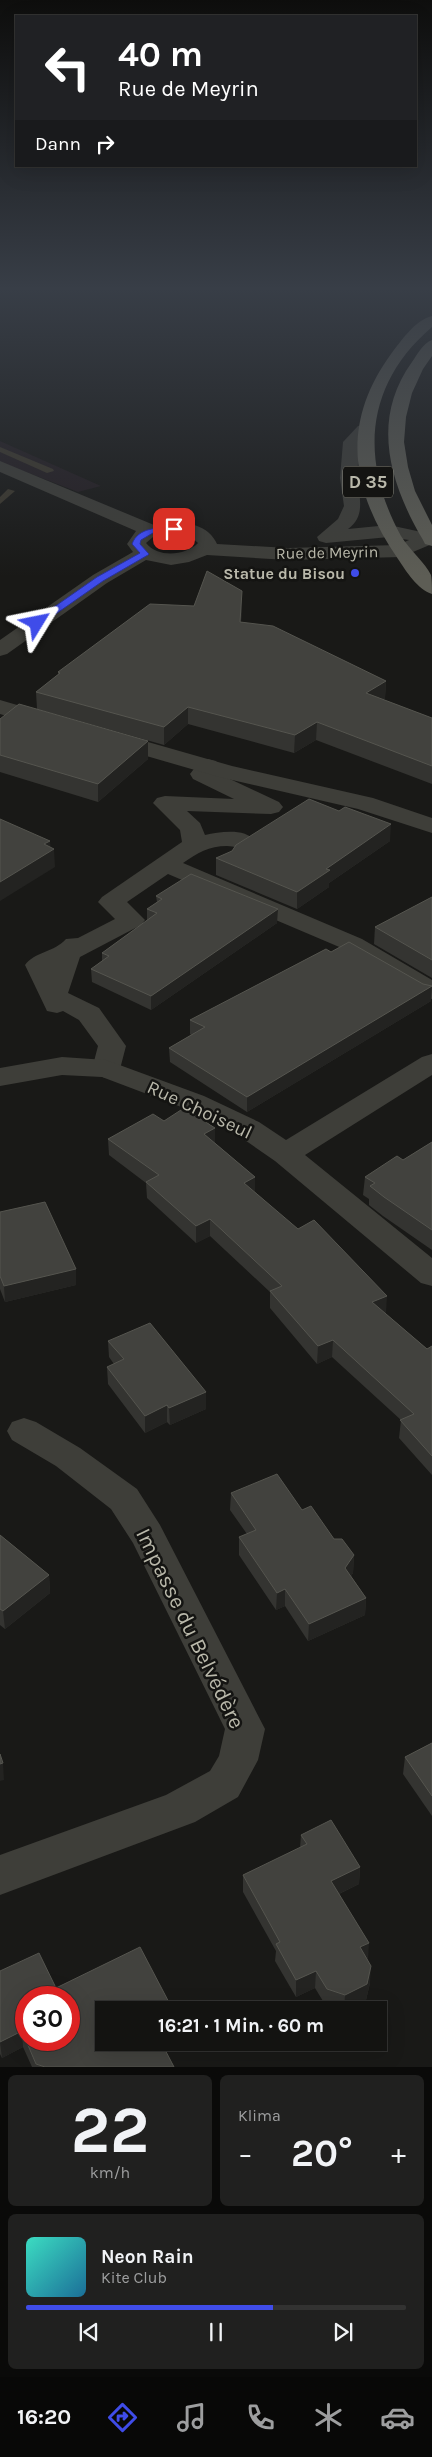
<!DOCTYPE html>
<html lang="de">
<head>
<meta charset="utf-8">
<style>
	body { margin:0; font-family:Karla,sans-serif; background:#20201f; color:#f1f3f6; height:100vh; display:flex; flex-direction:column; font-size:19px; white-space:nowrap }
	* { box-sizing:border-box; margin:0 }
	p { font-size:16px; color:#9d9e9f }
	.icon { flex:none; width:28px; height:28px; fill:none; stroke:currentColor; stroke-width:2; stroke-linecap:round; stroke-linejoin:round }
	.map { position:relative; height:2067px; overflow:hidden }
	.sheet { display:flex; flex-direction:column; gap:8px; padding:8px; background:#0a0a09; flex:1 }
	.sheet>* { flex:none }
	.top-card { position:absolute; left:15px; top:15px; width:402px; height:152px; border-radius:0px; box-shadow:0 5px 20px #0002,0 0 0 1px #323231; background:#202124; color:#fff; overflow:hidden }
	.speed { position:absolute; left:15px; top:1986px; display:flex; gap:10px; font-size:25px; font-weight:700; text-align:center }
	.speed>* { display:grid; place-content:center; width:65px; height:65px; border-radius:50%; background:#131311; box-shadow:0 5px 20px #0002,0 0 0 1px #323231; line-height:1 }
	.speed .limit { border:8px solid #d22; background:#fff; color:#111 }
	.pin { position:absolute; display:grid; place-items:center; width:42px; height:42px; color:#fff; margin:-21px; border-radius:10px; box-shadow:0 2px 8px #0006 }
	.me { position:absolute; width:55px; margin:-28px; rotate:55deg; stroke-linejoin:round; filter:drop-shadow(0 0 4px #0008) }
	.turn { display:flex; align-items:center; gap:18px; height:105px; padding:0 20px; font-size:22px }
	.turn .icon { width:65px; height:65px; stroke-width:2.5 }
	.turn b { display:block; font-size:35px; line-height:42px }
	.then { display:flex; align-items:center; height:48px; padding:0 20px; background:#0003; gap:10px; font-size:19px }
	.big { font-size:38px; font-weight:700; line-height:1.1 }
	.sheet .card { flex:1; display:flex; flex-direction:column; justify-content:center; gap:8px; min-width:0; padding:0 18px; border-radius:8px; background:#20201f }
	.sheet .dial { align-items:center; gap:0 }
	.dial b { font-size:65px; line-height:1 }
	.song { display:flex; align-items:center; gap:15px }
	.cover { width:60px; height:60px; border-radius:8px; background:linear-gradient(135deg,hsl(170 70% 55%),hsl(200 70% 35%)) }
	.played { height:5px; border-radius:2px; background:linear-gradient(90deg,#3f4ce9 65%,#323231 65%) }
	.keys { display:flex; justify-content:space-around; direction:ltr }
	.heat { display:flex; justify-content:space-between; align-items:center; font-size:28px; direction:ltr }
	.sheet .tiles { flex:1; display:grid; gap:8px; grid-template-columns:1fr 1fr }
	.card:last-child { grid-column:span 2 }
	.trip { position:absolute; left:95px; top:2001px; width:292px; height:50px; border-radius:0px; background:#131311; box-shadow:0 5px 20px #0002,0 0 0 1px #323231; font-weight:700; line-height:50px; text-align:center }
	.menu { display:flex; height:80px; justify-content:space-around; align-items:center; background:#080807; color:#9d9e9f }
	.menu .icon { width:35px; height:35px }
	.menu .active { color:#3f4ce9 }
	.menu b { font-size:22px; color:#f1f3f6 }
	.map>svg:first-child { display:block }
	.green { fill:#241e22 }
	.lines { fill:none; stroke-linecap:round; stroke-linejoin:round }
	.stream { fill:#3d392e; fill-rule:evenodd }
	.pedestrian { fill:#3e3e39; fill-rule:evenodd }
	.minor { fill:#3e3e39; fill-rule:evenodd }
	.primary { fill:#5d5d55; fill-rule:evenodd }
	.wall { fill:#343431 }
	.shaded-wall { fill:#232321 }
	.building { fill:#42423e; stroke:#55554f; fill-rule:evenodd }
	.route { fill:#3f4ce9; stroke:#293197 }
	.poi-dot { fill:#3f4ce9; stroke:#141412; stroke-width:2 }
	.labels { text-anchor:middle; stroke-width:5; stroke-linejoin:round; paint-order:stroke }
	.far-street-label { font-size:16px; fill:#b9b8aa; stroke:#141412 }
	.far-poi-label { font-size:16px; font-weight:bold; fill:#b9b8aa; stroke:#141412; text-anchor:end }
	.shield { fill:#141412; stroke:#88877c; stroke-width:1 }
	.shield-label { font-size:18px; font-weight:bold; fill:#b9b8aa }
	.street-label { font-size:19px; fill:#b9b8aa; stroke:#141412 }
	.near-street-label { font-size:22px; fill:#b9b8aa; stroke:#141412 }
</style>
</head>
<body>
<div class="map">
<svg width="432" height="2067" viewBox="0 0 432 2067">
	<rect width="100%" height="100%" fill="#191917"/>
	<!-- green -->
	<polygon class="green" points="0,441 101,486 78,492 0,462"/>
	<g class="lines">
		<!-- stream -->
		<g class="stream">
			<polygon points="0,447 53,469 54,471 47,473 0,452"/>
			<polygon points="8,489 15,491 0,504 0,497"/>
		</g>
		<!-- pedestrian -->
		<path class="pedestrian" d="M208 759 216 761 219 766 215 772 279 802 283 807 279 812 271 814 187 811 200 823 205 835C221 832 246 827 257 843L254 848C243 851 237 846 227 846 209 846 197 853 183 863L362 939 432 980V999L423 997 344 949 168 874 127 902 145 920 141 925 80 957 68 993 99 1008 126 1046 120 1069 116 1075 106 1078 96 1075 92 1069 98 1046 79 1020 63 1011 57 1013 47 1011 25 965C34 952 55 952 66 939L78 938 115 919 98 902 102 897 182 842 180 830 153 803 157 798 165 796 234 799 193 779 190 774 200 761Z"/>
		<!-- minor -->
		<g class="minor">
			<path d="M364 425 370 426 372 430 359 443C359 455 357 467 358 479 359 498 366 516 348 529L389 525 426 533 431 531 432 544 401 557 288 560 207 555 189 562 171 565 146 560 107 583 7 654 0 656V640L93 575 133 552 127 544 136 531 0 472V461L154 525C176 520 207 521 217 544L288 548 398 545 409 540 389 537 326 543 319 541 317 537 338 519 344 506 340 478 343 442 358 426ZM168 534 189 535 198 543C185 556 158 558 146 543L153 537Z"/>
			<polygon points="0,700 55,716 58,721 55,726 47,728 0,714"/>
			<polygon points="113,732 232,766 373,798 432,818 432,833 358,809 219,777 105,744 102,739 105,734"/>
			<polygon points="432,1054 432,1075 305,1155 432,1258 432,1286 421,1283 275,1161 239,1136 184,1108 102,1077 62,1075 0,1086 0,1068 62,1057 106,1060 204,1096 259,1122 286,1140 422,1057"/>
			<polygon points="24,1418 36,1422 80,1448 137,1489 160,1525 265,1729 258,1760 238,1797 195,1822 0,1895 0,1855 166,1795 210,1771 219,1756 225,1729 133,1543 111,1509 56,1466 12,1440 7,1431 12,1422"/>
		</g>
		<!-- primary -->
		<g class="primary">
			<path d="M432 316V327C364 385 360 461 401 536 409 549 426 564 431 575 432 580 432 589 432 594 418 590 406 571 398 559 351 491 340 424 391 354 401 341 415 320 432 316Z"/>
			<path d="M432 340V356L423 369 412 393 406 417 404 442 408 467 415 491 432 525V546L425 544 423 540C390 484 370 420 412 362 417 355 423 343 432 340Z"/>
		</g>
	</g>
	<!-- wall -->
	<g class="wall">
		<polygon points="194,606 242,607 241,622 386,681 385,698 383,700 432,718 432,784 316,740 294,753 188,724 164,745 37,709 36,692 58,675 58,672"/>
		<polygon points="0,719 148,741 148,759 98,802 0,772"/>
		<polygon points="390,841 329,883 329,887 297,909 216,875 216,858"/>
		<polygon points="156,896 277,923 151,1010 92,982 91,969 102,961 102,953 147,921 147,909 157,902"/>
		<polygon points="432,897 432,978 374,944 375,927"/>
		<polygon points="331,952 431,1001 247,1112 170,1062 169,1048 191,1035 190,1034 190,1020"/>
		<polygon points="164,1121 215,1128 215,1143 255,1177 255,1192 386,1313 385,1313 427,1349 432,1346 432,1475 399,1438 401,1420 332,1357 317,1364 270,1308 270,1292 210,1236 196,1243 147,1198 146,1183 109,1155 108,1139"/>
		<polygon points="432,1142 432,1250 383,1216 369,1205 369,1199 363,1195 365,1177 403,1160"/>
		<polygon points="0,1212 76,1285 5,1302 0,1289"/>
		<polygon points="108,1341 206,1392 206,1409 170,1425 167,1422 145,1433 108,1384 107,1367 114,1364 109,1357"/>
		<polygon points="231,1493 302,1510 334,1539 354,1555 353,1573 351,1576 366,1598 365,1615 308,1641 285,1606 276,1610 239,1555 239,1537 247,1534 230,1510"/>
		<polygon points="0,1535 49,1575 50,1593 5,1629 0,1625"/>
		<polygon points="432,1743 432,1816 403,1774 405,1757"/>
		<polygon points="301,1835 360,1867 359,1884 339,1894 368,1960 370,1983 366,2000 347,2010 339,2010 326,2006 315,1988 296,1997 275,1961 276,1951 243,1892 243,1875 300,1848"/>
		<polygon points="0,1971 56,1988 162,2045 174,2067 32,2067 23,2047 2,2058 0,2054"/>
	</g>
	<!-- shaded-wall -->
	<g class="shaded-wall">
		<polygon points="242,591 242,607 240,638 240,622"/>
		<polygon points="386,681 385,698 365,710 366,693"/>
		<polygon points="188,707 188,724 164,745 164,727"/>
		<polygon points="317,722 316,740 294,753 295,735"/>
		<polygon points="148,741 148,759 98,802 98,784"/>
		<polygon points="391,824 390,841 329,883 329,887 297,909 297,892 326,869"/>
		<polygon points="50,841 51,851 54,849 55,867 0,901 0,882 44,844"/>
		<polygon points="278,909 277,923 151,1010 151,996"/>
		<polygon points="432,986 431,1001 247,1112 247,1097"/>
		<polygon points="215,1128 215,1144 204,1134"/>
		<polygon points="255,1177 255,1194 244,1183"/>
		<polygon points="210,1219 210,1236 196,1243 196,1226"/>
		<polygon points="76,1269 76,1285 5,1302 4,1286"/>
		<polygon points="387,1296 386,1313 371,1320 372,1302"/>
		<polygon points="333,1340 332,1357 317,1364 318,1346"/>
		<polygon points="206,1392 206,1409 170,1425 169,1408"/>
		<polygon points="167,1405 167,1422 145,1433 145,1416"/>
		<polygon points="354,1555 353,1573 344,1586 345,1568"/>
		<polygon points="49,1575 50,1593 5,1629 3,1611"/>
		<polygon points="285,1589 285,1606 276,1610 277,1593"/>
		<polygon points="366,1598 365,1615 308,1641 309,1624"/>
		<polygon points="3,1763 4,1780 0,1781 0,1764"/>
		<polygon points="360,1867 359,1884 330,1898 331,1881"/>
		<polygon points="369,1943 368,1960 360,1947"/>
		<polygon points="371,1966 370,1983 366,2000 347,2010 344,2010 345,1995"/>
		<polygon points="316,1971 315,1988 296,1997 296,1980"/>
		<polygon points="22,2031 23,2047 2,2058 0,2042"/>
	</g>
	<!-- building -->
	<g class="building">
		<polygon points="207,571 242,591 240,622 273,626 386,681 366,693 432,718 432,766 317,722 295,735 188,707 164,727 36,692 60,673 58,672 150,604 194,606"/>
		<polygon points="19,704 148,741 98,784 0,755 0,719"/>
		<polygon points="309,799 339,811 345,807 391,824 326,869 330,870 297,892 216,858 232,851 236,845"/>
		<polygon points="0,819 50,841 44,844 54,849 0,882"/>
		<polygon points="191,874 278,909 151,996 91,969 109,956 102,953 157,913 147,909 162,899 156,896"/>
		<polygon points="432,897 432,960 375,927"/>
		<polygon points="349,942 423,984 432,986 247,1097 169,1048 205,1027 190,1020 326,949 331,952"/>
		<polygon points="184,1108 215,1128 204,1134 255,1177 244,1183 298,1229 314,1220 387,1296 372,1302 427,1349 432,1346 432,1456 400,1420 414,1414 333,1340 318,1346 270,1291 282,1286 210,1219 196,1226 146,1182 159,1175 108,1139 153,1114 164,1121"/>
		<polygon points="432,1142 432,1230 384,1197 370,1186 375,1183 365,1177 397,1156 403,1160"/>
		<polygon points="45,1202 76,1269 4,1286 0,1276 0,1212"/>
		<polygon points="150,1323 206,1392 169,1408 167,1405 145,1416 107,1367 124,1359 108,1341"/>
		<polygon points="277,1474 302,1510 311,1506 334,1539 342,1539 354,1555 345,1568 366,1598 309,1624 285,1589 277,1593 239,1537 256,1530 231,1493"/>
		<polygon points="0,1535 49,1575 3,1611 0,1609"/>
		<polygon points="432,1743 432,1796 405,1757"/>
		<polygon points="0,1754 3,1763 0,1764"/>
		<polygon points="331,1820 360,1867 331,1881 369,1943 360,1947 371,1966 367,1984 345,1995 327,1989 316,1971 296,1980 276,1944 280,1942 243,1875 307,1844 301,1835"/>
		<path d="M140 1947 173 2010H104V2042H161L174 2067H45L36 2064 22 2031 0 2042V1971L39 1953 56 1988ZM26 1998H69V2040H26Z"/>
	</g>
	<!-- sky -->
	<linearGradient id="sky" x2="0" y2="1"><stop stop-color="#0e0e0d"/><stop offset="0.5" stop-color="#383e47"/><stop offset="1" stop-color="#383e47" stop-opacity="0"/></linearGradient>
	<rect width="432" height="577" fill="url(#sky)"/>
	<!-- route -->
	<path class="route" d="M174 526 177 527V530L153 533 141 540 140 544 149 554 148 555 103 581 40 625H34V621L97 577 140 553 132 544C138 527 159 528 174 526Z"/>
	<!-- markers -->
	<circle class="poi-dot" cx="355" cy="573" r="5"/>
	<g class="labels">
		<!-- far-street labels -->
		<g class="far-street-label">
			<text transform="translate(327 552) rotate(-1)" y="6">Rue de Meyrin</text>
		</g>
		<!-- far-poi labels -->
		<g class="far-poi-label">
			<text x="345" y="579">Statue du Bisou</text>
		</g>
		<!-- shield labels -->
		<rect class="shield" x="343" y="466.5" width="50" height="31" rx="4"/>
		<g class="shield-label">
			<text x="368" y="488">D 35</text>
		</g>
		<!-- street labels -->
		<g class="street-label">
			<text transform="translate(200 1109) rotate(25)" y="7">Rue Choiseul</text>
		</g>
		<!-- near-street labels -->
		<g class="near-street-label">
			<text transform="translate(191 1628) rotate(64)" y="8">Impasse du Belvédère</text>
		</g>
	</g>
</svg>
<div class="speed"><div class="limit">30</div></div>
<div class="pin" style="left:174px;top:529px;background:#d93025"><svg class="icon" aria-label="arrive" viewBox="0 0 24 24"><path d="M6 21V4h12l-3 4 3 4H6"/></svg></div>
<svg class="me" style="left:37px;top:623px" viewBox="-20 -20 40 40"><path d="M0-17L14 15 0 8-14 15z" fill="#3f4ce9" stroke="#fff" stroke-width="4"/></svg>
<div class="trip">16:21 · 1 Min. · 60 m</div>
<div class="top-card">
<div class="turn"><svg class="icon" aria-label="left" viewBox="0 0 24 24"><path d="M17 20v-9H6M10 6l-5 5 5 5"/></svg><div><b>40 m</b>Rue de Meyrin</div></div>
<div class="then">Dann<svg class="icon" aria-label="right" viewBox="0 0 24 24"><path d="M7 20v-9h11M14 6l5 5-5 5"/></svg></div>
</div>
</div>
<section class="sheet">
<div class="tiles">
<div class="card dial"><b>22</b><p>km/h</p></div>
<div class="card"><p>Klima</p>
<div class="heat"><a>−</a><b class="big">20°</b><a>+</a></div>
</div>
<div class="card">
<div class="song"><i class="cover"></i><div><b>Neon Rain</b><p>Kite Club</p></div></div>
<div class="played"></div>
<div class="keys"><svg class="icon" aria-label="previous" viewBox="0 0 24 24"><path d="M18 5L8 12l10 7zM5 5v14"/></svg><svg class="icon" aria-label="pause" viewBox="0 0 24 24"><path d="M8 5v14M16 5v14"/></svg><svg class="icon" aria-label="next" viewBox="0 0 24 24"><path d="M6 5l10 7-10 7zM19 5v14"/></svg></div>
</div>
</div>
</section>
<nav class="menu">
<b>16:20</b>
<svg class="icon active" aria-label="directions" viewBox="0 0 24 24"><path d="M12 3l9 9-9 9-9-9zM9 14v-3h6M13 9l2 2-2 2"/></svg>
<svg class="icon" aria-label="music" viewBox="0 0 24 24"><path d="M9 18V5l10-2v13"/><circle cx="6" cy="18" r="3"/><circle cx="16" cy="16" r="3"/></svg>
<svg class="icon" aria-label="phone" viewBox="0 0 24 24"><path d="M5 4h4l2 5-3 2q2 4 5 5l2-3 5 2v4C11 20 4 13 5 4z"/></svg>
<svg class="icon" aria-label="climate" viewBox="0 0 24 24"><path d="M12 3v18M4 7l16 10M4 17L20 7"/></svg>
<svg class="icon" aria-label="car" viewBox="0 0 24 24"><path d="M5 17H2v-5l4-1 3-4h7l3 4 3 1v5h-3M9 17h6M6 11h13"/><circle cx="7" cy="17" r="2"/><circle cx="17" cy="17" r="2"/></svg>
</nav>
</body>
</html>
